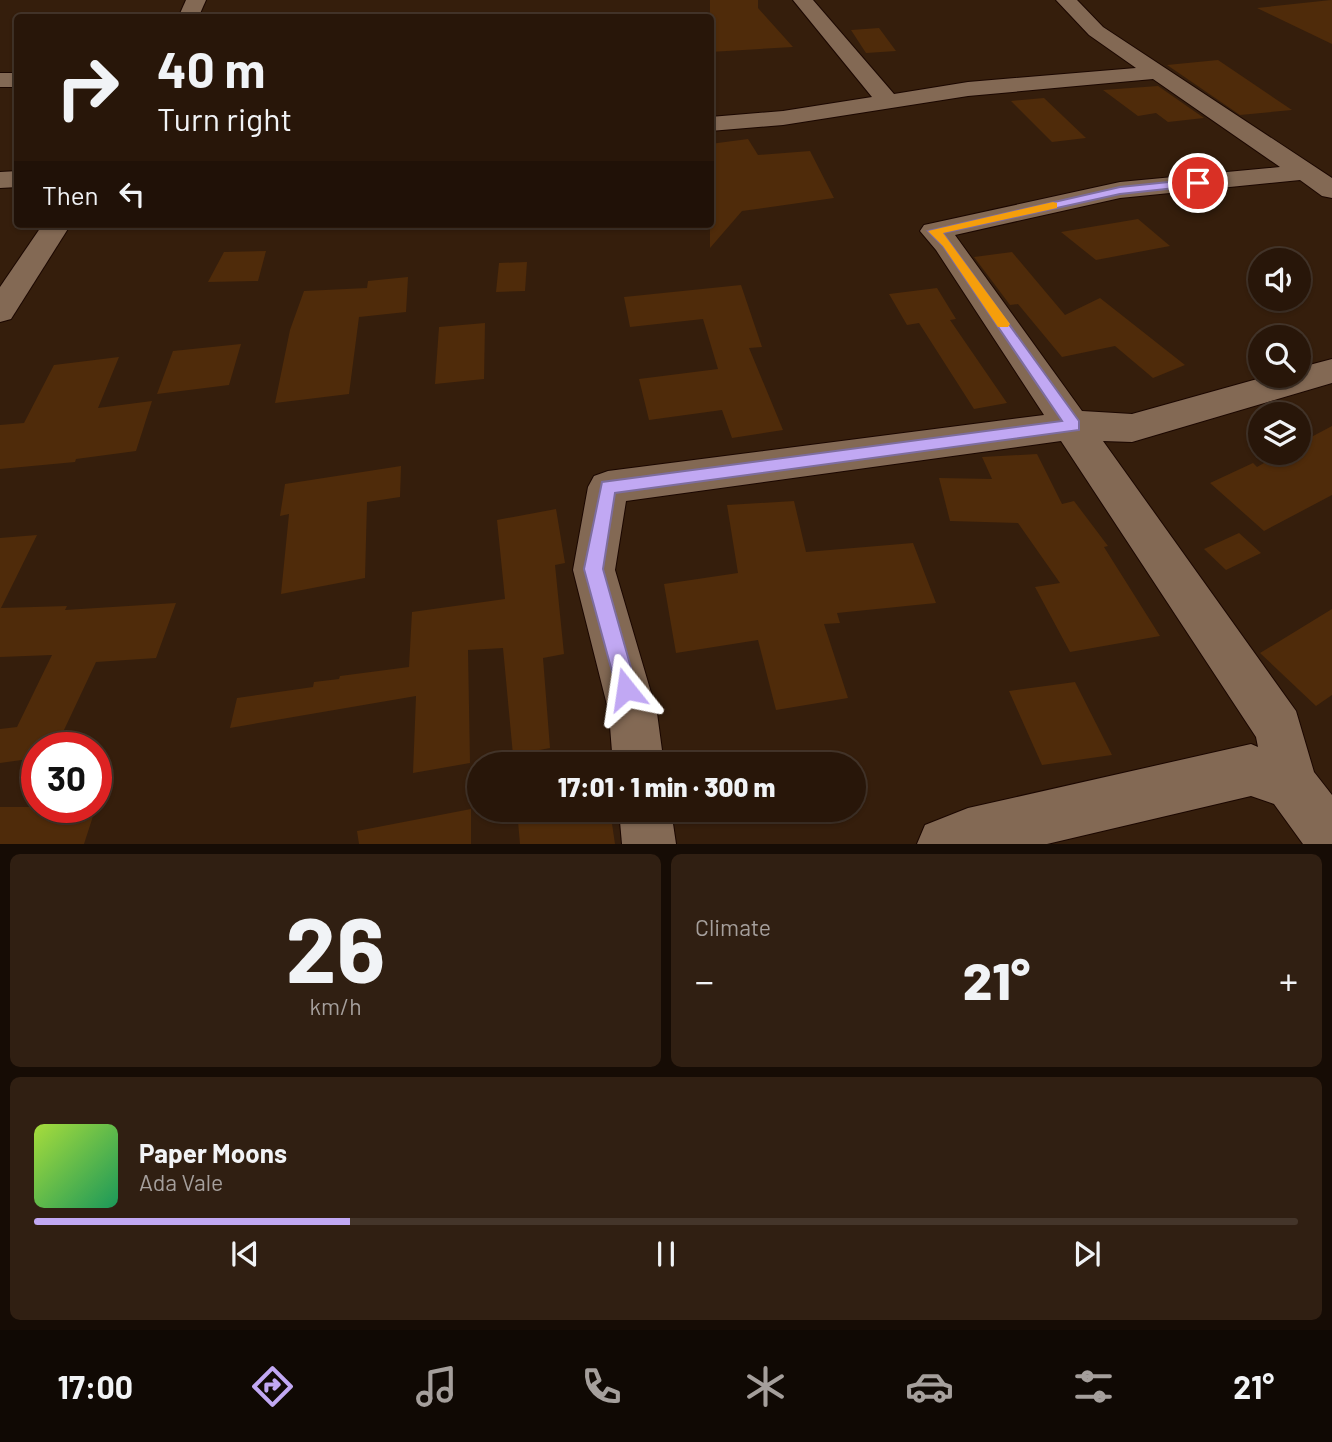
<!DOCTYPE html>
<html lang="en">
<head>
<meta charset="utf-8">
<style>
	body { margin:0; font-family:Barlow,sans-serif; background:#301f12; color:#f1f3f6; height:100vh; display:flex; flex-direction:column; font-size:26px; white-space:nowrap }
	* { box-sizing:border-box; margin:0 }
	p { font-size:23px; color:#a59f9c }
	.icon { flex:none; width:38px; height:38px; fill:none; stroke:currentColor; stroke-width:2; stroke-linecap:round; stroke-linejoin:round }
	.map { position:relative; height:844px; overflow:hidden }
	.panel { display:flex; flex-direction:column; gap:10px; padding:10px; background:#160c05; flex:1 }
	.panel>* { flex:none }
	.banner { position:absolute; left:14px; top:14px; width:700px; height:214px; border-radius:7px; box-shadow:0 2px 5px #0004,0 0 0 2px #44352a; background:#281609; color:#f1f3f6; overflow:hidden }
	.controls { position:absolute; left:1248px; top:248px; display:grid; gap:14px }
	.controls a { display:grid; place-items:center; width:63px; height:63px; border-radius:50%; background:#281609; box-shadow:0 2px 5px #0004,0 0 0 2px #44352a; font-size:35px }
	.speed { position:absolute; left:21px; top:732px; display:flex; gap:14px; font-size:35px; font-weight:700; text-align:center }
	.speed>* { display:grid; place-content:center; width:91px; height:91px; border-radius:50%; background:#281609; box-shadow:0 2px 5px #0004,0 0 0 2px #44352a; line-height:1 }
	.speed .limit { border:10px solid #d22; background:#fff; color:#111 }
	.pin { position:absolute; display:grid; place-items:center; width:60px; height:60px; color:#fff; margin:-30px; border:4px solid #fff; border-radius:50%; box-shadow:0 2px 7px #0007 }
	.me { position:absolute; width:77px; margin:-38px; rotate:345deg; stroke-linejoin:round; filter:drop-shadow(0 0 5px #0008) }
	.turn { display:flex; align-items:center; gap:24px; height:147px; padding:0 28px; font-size:32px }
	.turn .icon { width:91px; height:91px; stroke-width:2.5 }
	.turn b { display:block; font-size:49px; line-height:60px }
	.then { display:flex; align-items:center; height:66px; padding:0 28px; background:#0003; gap:14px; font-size:26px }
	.big { font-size:52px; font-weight:800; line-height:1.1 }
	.panel .card { flex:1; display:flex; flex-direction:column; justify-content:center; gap:10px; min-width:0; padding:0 24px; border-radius:10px; background:#301f12 }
	.panel .dial { align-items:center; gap:0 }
	.dial b { font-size:91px; line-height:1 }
	.song { display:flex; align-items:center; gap:21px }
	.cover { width:84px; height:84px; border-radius:10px; background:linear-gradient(135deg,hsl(80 70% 55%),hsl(150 70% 35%)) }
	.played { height:7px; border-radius:4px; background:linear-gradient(90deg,#c1a8f3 25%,#44352a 25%) }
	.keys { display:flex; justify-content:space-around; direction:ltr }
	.heat { display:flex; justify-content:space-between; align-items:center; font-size:38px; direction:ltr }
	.panel .tiles { flex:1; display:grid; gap:10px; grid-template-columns:1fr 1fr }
	.card:last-child { grid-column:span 2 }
	.trip { position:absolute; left:467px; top:752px; width:399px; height:70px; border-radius:35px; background:#281609; box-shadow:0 2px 5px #0004,0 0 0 2px #44352a; font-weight:800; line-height:70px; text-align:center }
	.dock { display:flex; height:112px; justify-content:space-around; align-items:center; background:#100904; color:#a59f9c }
	.dock .icon { width:49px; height:49px }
	.dock .active { color:#c1a8f3 }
	.dock b { font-size:32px; color:#f1f3f6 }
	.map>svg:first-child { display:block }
	.building { fill:#4f2b0a }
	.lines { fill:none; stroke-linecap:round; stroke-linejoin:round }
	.minor-casing { stroke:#1b0700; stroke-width:2 }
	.minor { fill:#836954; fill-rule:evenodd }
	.route { fill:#c1a8f3; stroke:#7d6d9e; stroke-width:2 }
	.slow { fill:#f59e0b }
</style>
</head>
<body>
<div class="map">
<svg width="1332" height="844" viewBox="0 0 1332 844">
	<rect width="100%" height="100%" fill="#351e0c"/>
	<!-- building -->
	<g class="building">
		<polygon points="710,0 758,0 758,8 793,47 710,52"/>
		<polygon points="1332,0 1332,44 1257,8 1331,0"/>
		<polygon points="879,28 896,51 866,53 851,30"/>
		<polygon points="1218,60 1292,110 1240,115 1167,65"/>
		<polygon points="1158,86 1204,118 1168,122 1156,113 1138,116 1103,90"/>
		<polygon points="1044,98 1086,138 1052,142 1011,101"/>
		<polygon points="748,139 758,155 810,151 834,198 742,211 710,248 710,144"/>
		<polygon points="1138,219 1170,246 1096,260 1061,232"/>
		<polygon points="266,251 258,281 208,282 224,252"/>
		<polygon points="1012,252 1065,315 1100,298 1185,365 1153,378 1115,346 1062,357 1018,304 1010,305 974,257"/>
		<polygon points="527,262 525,291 496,292 499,263"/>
		<polygon points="408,277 406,312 359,317 349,394 275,403 290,330 304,291 367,288 368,281"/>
		<polygon points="741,285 762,347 749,348 783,430 732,438 722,410 649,420 639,379 718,369 703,319 630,327 624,297"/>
		<polygon points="937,288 956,319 950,320 1007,403 974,409 919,323 907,325 889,294"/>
		<polygon points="485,323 484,379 435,384 439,327"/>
		<polygon points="241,344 229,385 157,394 173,351"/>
		<polygon points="119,357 98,408 152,401 136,451 76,459 75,462 0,469 0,425 24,423 54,365"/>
		<polygon points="1332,426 1332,495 1264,531 1210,483 1253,463 1257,467 1282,453 1298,453 1298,444"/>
		<polygon points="1037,454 1062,504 1074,501 1108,546 1104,547 1160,636 1070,652 1035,587 1060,583 1018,523 950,521 939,478 992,479 982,457"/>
		<polygon points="401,466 400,497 367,502 365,578 281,594 289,514 280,516 285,484"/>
		<polygon points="794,501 806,552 913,543 936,603 837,613 840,623 824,624 848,698 776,710 758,640 676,653 664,584 738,573 727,505"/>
		<polygon points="556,509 565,563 555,565 564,654 543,658 550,748 513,755 503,648 468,650 470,763 413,773 416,696 230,728 237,698 313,687 314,682 339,679 340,676 409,667 412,612 505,599 497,520"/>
		<polygon points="1239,533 1261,553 1226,570 1204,549"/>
		<polygon points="37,535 1,608 67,606 65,610 176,603 156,658 96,662 56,747 37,747 36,758 0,763 0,729 17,727 52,655 0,657 0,538"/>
		<polygon points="1332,609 1332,695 1316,706 1260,653"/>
		<polygon points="1075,682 1112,755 1042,765 1009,691"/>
		<polygon points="0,807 96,807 84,844 0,844"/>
		<polygon points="471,809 471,844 359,844 357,831"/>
		<polygon points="517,810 610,810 615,844 520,844"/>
	</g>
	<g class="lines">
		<!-- minor casing -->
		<g class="minor-casing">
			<g id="minor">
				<polygon points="186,0 206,0 198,18 178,18"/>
				<polygon points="793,0 813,0 894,94 968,82 1136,68 1089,35 1056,0 1077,0 1103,27 1332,178 1332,198 1322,196 1300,180 1120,198 955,235 1082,411 1132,414 1268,376 1298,376 1298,368 1332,359 1332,383 1132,442 1103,441 1296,711 1314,772 1332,795 1332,844 1303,844 1274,804 1251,796 1047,844 917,844 925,825 968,808 1251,744 1258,747 1256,737 1061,441 626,501 615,570 657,713 664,765 613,765 609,713 573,570 588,487 594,476 608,471 1044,415 936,250 920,231 924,225 1120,182 1280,167 1153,79 968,96 783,125 710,131 710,117 783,111 872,97"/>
				<rect x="0" y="73" width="18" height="14"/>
				<polygon points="18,171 18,187 0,188 0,172"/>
				<polygon points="43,224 71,224 11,319 0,322 0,287"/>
				<polygon points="619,810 671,810 676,844 622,844"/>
			</g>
		</g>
		<!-- minor -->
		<use href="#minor" class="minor"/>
	</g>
	<!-- route -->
	<polygon class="route" points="1198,179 1203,180 1203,185 1120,194 943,233 1079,421 1079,430 615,493 603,569 637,689 634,697 626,700 619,697 584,569 602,482 1062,421 943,246 928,231 1120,187"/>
	<!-- slow -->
	<polygon class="slow" points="1053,202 1057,203 1057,208 943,233 1010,324 1008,327 998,327 943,246 928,231"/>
</svg>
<div class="controls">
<a><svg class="icon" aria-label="sound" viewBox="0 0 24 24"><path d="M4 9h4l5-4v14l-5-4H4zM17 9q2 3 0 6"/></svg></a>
<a><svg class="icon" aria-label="search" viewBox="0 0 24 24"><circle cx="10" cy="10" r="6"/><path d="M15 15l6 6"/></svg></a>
<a><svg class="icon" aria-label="layers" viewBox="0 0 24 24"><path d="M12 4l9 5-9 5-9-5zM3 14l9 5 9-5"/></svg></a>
</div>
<div class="speed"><div class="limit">30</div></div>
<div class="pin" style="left:1198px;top:183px;background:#d93025"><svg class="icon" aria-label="arrive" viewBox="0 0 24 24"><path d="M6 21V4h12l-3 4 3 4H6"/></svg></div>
<svg class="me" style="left:626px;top:689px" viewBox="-20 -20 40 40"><path d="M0-17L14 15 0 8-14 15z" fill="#c1a8f3" stroke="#fff" stroke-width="4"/></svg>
<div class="trip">17:01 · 1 min · 300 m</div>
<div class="banner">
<div class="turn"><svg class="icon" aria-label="right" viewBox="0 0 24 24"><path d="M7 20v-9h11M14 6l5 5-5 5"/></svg><div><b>40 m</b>Turn right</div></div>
<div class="then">Then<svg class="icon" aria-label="left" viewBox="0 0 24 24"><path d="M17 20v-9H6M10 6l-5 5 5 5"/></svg></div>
</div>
</div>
<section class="panel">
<div class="tiles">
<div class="card dial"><b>26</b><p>km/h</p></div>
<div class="card"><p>Climate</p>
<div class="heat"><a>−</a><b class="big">21°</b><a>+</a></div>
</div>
<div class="card">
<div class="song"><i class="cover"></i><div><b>Paper Moons</b><p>Ada Vale</p></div></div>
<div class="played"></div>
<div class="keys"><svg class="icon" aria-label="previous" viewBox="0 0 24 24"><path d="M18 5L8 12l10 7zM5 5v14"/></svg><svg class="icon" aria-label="pause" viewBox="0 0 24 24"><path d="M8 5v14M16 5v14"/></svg><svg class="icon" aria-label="next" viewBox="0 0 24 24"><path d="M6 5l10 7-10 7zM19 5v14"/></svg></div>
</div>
</div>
</section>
<nav class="dock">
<b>17:00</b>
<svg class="icon active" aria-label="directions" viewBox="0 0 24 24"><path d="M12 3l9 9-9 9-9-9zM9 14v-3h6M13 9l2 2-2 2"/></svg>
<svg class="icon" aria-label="music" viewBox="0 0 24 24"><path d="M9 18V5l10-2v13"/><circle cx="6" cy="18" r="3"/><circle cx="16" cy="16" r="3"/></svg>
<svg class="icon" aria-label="phone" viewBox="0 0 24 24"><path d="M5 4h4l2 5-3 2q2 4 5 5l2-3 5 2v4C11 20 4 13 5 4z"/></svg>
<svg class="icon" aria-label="climate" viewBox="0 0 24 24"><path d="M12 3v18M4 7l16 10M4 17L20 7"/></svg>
<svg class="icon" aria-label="car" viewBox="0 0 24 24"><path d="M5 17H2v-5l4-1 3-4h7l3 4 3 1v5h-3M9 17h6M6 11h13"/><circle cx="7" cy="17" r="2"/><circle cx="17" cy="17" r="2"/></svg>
<svg class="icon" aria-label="filters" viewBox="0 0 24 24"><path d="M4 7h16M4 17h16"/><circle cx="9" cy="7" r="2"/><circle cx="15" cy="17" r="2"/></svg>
<b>21°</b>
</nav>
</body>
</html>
